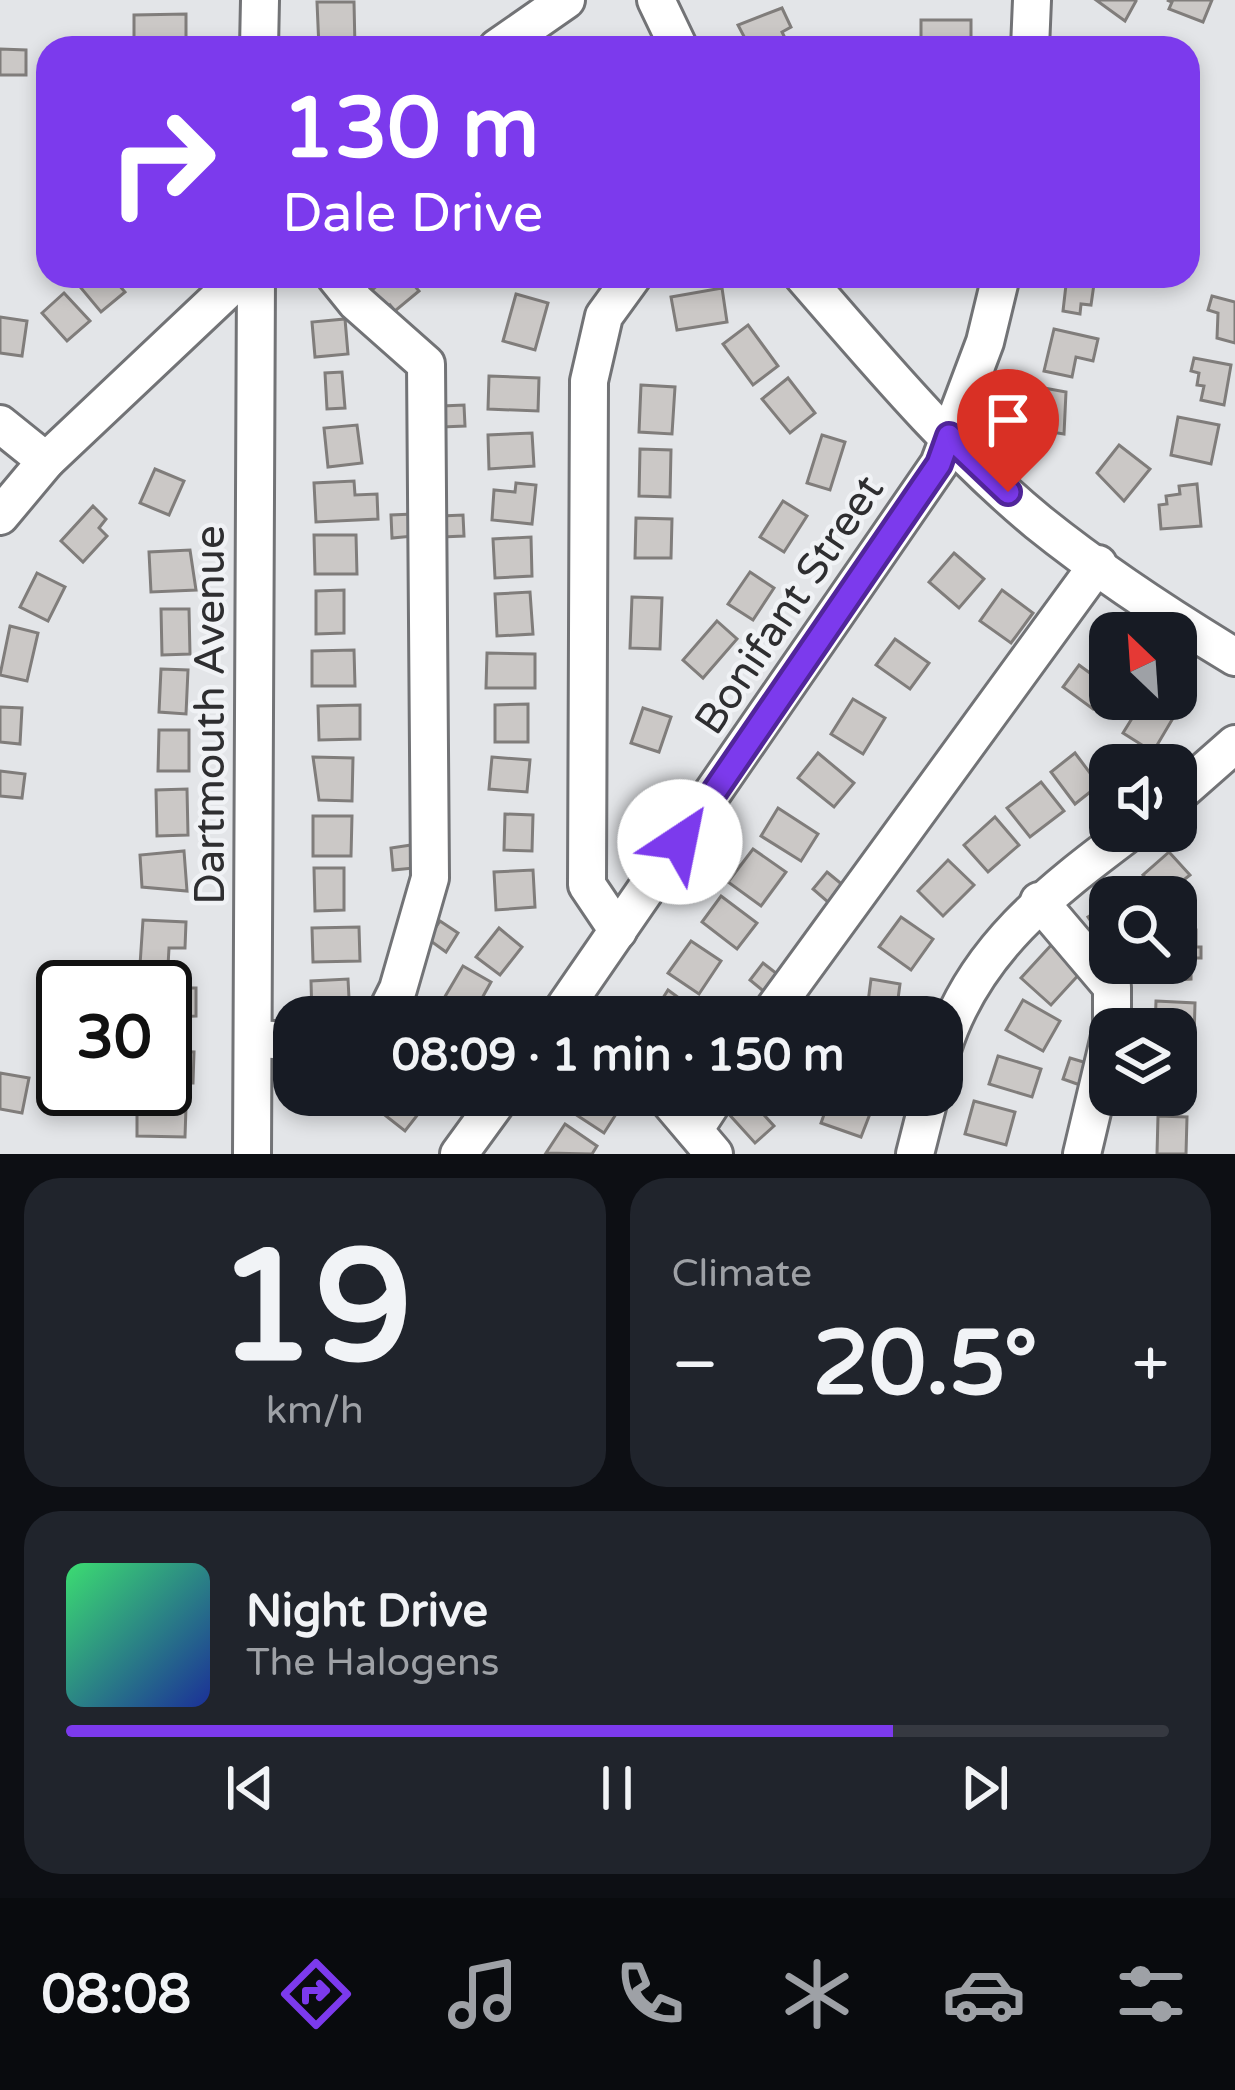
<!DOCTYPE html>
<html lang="en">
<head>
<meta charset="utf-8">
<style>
	body { margin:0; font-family:"Varela Round",sans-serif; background:#20242c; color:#f1f3f6; height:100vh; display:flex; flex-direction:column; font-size:45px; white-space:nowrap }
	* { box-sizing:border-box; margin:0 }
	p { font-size:39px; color:#9ea1a6 }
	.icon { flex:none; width:66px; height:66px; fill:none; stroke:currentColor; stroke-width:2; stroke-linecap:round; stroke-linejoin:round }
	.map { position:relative; height:1154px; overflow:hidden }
	.sheet { display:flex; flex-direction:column; gap:24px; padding:24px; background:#0d0f14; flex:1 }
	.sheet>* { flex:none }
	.top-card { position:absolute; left:36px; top:36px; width:1164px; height:252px; border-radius:36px; box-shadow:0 6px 18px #0003; background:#7c3aed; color:#fff; overflow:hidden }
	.needle { width:78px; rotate:335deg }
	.tools { position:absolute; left:1089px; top:612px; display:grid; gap:24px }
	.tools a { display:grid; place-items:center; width:108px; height:108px; border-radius:24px; background:#171b24; box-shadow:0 6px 18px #0003; font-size:60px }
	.speed { position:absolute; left:36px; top:960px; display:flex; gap:24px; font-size:60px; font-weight:700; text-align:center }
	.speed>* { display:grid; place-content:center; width:156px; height:156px; border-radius:50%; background:#171b24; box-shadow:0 6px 18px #0003; line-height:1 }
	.speed .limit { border:6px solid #111; border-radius:18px; background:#fff; color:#111 }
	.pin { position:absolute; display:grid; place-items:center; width:102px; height:102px; color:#fff; margin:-123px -51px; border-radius:50% 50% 50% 0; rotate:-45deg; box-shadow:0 0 12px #0007 }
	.pin .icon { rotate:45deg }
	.me { position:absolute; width:132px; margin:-66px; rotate:34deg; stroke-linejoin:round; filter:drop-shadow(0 0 9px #0008) }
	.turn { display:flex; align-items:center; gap:42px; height:252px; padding:0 48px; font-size:54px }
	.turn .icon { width:156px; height:156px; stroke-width:2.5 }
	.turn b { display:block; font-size:84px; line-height:102px }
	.big { font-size:90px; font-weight:700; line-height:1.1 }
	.sheet .widget { flex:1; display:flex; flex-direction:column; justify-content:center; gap:18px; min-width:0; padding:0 42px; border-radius:36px; background:#20242c }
	.sheet .dial { align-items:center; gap:0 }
	.dial b { font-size:156px; line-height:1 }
	.song { display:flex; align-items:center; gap:36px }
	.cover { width:144px; height:144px; border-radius:18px; background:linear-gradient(135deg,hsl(140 70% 55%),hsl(230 70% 35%)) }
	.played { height:12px; border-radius:6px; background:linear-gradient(90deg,#7c3aed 75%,#363941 75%) }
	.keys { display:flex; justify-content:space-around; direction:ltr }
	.heat { display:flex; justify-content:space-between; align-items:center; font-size:66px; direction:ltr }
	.sheet .tiles { flex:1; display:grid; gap:24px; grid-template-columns:1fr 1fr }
	.widget:last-child { grid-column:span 2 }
	.trip { position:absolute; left:273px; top:996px; width:690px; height:120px; border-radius:36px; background:#171b24; box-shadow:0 6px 18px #0003; font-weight:700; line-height:120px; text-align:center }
	.dock { display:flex; height:192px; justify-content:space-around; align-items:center; background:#090b0e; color:#9ea1a6 }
	.dock .icon { width:84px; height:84px }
	.dock .on { color:#7c3aed }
	.dock b { font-size:54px; color:#f1f3f6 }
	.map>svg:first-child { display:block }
	.building { fill:#cbc8c6; stroke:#807d7b; stroke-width:3 }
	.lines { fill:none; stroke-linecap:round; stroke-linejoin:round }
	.minor-casing { stroke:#727376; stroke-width:42 }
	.minor { stroke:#fff; stroke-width:36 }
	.route-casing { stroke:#51269a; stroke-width:30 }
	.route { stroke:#7c3aed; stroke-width:21 }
	.labels { text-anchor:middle; stroke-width:9; stroke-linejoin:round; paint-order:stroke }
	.street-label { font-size:42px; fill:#2e2e30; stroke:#f0f2f5 }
</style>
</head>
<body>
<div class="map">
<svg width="1235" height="1154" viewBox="0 0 1235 1154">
	<rect width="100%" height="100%" fill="#e3e5e8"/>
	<!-- building -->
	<g class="building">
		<polygon points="1096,0 1135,0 1136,1 1125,21"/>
		<polygon points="1167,0 1212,0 1203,22 1169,9 1172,2"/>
		<polygon points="317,2 354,2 355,48 319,48"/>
		<polygon points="782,8 791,27 782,32 786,40 769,48 750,48 738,25"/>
		<polygon points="186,14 186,45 134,45 134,15"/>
		<polygon points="921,20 971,20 971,48 921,45"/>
		<polygon points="0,49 26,50 26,75 0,75"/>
		<polygon points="83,276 111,276 125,292 101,312 76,282"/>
		<polygon points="388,276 406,276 419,291 395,311 390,305 379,315 364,297"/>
		<polygon points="1067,276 1095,277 1091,305 1081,304 1080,314 1063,311"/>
		<polygon points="722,288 727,322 677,330 671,297"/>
		<polygon points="64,293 90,321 67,341 42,313"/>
		<polygon points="516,294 548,303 535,350 503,341"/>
		<polygon points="1212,296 1235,302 1235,343 1217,338 1218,313 1208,310"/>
		<polygon points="0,317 27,321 22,356 0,353"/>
		<polygon points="345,319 348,354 315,357 312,322"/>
		<polygon points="748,325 778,366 753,385 723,344"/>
		<polygon points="1054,329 1098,339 1093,361 1076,357 1072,377 1044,371"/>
		<polygon points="1194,358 1231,365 1224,405 1201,400 1204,386 1197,385 1199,373 1191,371"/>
		<polygon points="342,372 345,408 327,409 325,373"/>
		<polygon points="489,376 539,378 538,411 488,409"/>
		<polygon points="788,378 815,413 790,433 762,399"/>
		<polygon points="641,385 675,387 672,434 639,432"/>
		<polygon points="1044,388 1066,392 1064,434 1038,430"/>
		<polygon points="464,405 465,426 442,427 442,406"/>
		<polygon points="1178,417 1219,425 1211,464 1171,455"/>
		<polygon points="357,425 362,463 328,467 324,428"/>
		<polygon points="532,433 534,466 489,469 488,435"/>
		<polygon points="822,435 845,442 830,490 807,483"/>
		<polygon points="1119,445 1150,469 1124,501 1097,473"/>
		<polygon points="640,449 671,450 670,497 639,496"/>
		<polygon points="155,469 184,481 169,515 140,503"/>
		<polygon points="354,481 355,495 377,494 378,519 316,522 314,483"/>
		<polygon points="516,483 536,485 532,524 492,520 494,490 515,492"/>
		<polygon points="1197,484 1201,526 1161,529 1159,505 1167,504 1166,496 1180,494 1179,486"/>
		<polygon points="783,501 807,516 784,552 760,537"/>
		<polygon points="93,506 106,519 99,528 107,536 83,562 61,541"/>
		<polygon points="413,514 414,536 392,538 391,515"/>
		<polygon points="463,515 464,536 442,537 441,516"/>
		<polygon points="636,518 672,519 671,558 635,558"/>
		<polygon points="314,535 356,535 357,574 315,574"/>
		<polygon points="531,537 532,576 495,578 493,539"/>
		<polygon points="190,550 196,590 151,592 149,552"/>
		<polygon points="954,553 984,579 959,608 929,582"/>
		<polygon points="750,572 774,588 753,620 728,604"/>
		<polygon points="37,573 65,587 48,621 20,607"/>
		<polygon points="344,590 344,633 316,634 316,591"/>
		<polygon points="1002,590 1033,613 1011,643 980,621"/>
		<polygon points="530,592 533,634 497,636 495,594"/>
		<polygon points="632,597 662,598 660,649 630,648"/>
		<polygon points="161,609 189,609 190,654 162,655"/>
		<polygon points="717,621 737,639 703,678 683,660"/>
		<polygon points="10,626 38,633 27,681 0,675"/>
		<polygon points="895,639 929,663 910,689 876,665"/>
		<polygon points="354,650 355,686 312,686 312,651"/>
		<polygon points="487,653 535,654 535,688 486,688"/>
		<polygon points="1079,665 1109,687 1093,709 1063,687"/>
		<polygon points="161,669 188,670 186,714 159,712"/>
		<polygon points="853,699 885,718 863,754 831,734"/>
		<polygon points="1144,699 1165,699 1179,708 1153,752 1123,733"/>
		<polygon points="528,704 528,742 495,742 495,705"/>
		<polygon points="360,705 360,739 319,740 318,706"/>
		<polygon points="0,707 22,708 20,744 0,742"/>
		<polygon points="643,708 671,717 659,752 631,743"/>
		<polygon points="159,730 189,730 189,771 158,771"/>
		<polygon points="818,753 854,783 834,807 798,778"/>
		<polygon points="1075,753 1099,785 1075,804 1051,772"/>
		<polygon points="313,757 353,758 352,801 319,800"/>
		<polygon points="492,757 530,760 527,792 489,789"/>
		<polygon points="0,771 25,774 22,798 0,796"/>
		<polygon points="1041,782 1064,811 1030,837 1007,808"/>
		<polygon points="187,789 188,835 157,836 156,790"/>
		<polygon points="778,808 818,834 801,861 761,836"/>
		<polygon points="505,814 533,815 532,851 504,850"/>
		<polygon points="313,816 352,816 351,856 313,856"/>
		<polygon points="995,817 1019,845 988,872 964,845"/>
		<polygon points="411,845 414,868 393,870 391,848"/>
		<polygon points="753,849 786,872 761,906 728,882"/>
		<polygon points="184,851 187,891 142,887 140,855"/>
		<polygon points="1169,852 1190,875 1162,897 1143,875"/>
		<polygon points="948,860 974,885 943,916 918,891"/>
		<polygon points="314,868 344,868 344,910 315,911"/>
		<polygon points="533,870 535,907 496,910 494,872"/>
		<polygon points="827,872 844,886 829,903 813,889"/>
		<polygon points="721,896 757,923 737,949 702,922"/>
		<polygon points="1110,903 1110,944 1107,946 1088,917"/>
		<polygon points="901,917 933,939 911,970 879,947"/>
		<polygon points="143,920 186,922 185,948 169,948 168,966 140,965"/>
		<polygon points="440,921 458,933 446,952 428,939"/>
		<polygon points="359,927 360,961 313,962 312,928"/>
		<polygon points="499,928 522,947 500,975 476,957"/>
		<polygon points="1176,930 1196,930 1196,947 1201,947 1201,958 1191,958 1191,979 1176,980 1176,971 1160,972 1160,963 1176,963"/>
		<polygon points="691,941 721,961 699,994 668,973"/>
		<polygon points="1053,943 1083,970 1051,1005 1021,978"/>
		<polygon points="763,963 781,977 767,994 750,980"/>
		<polygon points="463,966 491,982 472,1016 443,1000"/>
		<polygon points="348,979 350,1017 312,1017 311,981"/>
		<polygon points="871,979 900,984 896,1014 867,1010"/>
		<polygon points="165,988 196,988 196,1016 165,1017"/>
		<polygon points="668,990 705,1017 651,1017"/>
		<polygon points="1023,1000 1060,1021 1043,1051 1006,1030"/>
		<polygon points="1156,1001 1195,1003 1194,1042 1176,1042 1176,1029 1155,1029"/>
		<polygon points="165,1051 194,1052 193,1083 165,1083"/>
		<polygon points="998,1056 1041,1069 1032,1097 989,1084"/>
		<polygon points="1070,1058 1087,1063 1080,1085 1063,1079"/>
		<polygon points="1176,1061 1194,1062 1192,1103 1155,1101 1155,1095 1176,1095"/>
		<polygon points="0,1073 29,1078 22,1113 0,1109"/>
		<polygon points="312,1095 344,1095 345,1110 312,1110"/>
		<polygon points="380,1095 433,1095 405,1131 372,1105"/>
		<polygon points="583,1095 625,1100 604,1133 572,1112"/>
		<polygon points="746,1095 774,1126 755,1143 727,1112"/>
		<polygon points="831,1095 873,1106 861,1137 821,1123"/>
		<polygon points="974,1101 1015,1112 1006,1145 965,1134"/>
		<polygon points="137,1106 186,1107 185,1137 137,1136"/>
		<polygon points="1158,1116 1187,1117 1186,1154 1157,1154"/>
		<polygon points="565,1124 597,1146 592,1154 546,1153"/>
	</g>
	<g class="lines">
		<!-- minor casing -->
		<g class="minor-casing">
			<g id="minor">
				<polyline points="656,0 679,48"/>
				<polyline points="259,48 260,0"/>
				<polyline points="497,48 566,0"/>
				<polyline points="1030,48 1032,0"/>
				<polyline points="335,276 356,302 426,364 430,878 398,989 384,1017"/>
				<path d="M803 276C876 360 952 451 1038 522 1100 572 1167 616 1235 657"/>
				<polyline points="0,424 46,461"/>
				<polyline points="0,516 46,461 242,276"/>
				<polyline points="1176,796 1235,744"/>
				<polyline points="1039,901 1112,987 1112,1029"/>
				<polyline points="618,931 587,885 589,381 604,316 633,276"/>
				<polyline points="558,1017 939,464 985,342 1001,276"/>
				<polyline points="768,1017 1098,564"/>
				<polyline points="253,1039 294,1041"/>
				<path d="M942 1050C973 950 1051 891 1131 831"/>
				<polyline points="664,1095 714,1154"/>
				<polyline points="694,1130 717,1095"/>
				<polyline points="252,1154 256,276"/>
				<polyline points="459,1154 502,1095"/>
				<polyline points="915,1154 930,1095"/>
				<polyline points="1082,1154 1110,1036"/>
			</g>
		</g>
		<!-- minor -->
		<use href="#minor" class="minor"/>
	</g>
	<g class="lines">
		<!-- route casing -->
		<g class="route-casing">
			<polyline id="route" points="680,842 939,464 949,436 1008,492"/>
		</g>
		<!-- route -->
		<use href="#route" class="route"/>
	</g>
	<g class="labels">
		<!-- street labels -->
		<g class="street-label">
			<text transform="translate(788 604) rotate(-56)" y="15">Bonifant Street</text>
			<text transform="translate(209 715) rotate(-90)" y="15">Dartmouth Avenue</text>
		</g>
	</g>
</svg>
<div class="tools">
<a><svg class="needle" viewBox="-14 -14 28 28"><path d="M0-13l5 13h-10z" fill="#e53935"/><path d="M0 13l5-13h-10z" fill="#9ea1a6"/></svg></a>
<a><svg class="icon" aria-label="sound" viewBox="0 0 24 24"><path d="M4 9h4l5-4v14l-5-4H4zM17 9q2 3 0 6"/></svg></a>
<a><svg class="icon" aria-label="search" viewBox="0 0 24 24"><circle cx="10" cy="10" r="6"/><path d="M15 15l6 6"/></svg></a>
<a><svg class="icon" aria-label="layers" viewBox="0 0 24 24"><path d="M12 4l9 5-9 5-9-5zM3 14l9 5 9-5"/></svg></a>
</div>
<div class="speed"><div class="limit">30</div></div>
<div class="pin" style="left:1008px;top:492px;background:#d93025"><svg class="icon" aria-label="arrive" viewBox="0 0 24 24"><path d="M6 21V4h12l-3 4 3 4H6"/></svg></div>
<svg class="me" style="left:680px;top:842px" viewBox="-20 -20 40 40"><circle r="19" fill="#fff"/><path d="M0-13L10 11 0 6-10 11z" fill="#7c3aed"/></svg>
<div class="trip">08:09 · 1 min · 150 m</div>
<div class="top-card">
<div class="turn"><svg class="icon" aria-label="right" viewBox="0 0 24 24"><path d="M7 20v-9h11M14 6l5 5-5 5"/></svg><div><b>130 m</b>Dale Drive</div></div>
</div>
</div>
<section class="sheet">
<div class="tiles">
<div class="widget dial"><b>19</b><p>km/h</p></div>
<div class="widget"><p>Climate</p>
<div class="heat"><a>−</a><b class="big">20.5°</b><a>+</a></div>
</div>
<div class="widget">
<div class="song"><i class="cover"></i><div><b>Night Drive</b><p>The Halogens</p></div></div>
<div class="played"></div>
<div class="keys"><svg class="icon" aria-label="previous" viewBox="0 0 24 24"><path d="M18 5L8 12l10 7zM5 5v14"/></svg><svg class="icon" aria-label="pause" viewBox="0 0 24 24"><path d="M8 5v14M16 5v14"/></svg><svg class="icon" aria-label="next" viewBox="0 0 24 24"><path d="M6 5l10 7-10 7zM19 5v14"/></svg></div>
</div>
</div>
</section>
<nav class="dock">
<b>08:08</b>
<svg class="icon on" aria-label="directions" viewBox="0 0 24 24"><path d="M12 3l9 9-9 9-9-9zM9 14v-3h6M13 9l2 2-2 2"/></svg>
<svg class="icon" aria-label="music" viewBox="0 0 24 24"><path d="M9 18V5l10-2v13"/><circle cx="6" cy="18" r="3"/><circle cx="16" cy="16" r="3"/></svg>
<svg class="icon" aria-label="phone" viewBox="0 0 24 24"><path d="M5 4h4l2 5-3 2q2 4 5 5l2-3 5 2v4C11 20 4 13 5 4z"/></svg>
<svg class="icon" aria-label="climate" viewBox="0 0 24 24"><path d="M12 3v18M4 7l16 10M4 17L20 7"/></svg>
<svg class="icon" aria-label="car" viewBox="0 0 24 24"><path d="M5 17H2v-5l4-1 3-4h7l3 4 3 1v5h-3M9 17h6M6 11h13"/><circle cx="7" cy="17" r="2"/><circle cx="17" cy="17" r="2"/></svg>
<svg class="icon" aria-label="filters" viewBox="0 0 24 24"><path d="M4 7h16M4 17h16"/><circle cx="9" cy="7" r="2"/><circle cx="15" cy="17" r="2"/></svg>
</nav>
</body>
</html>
